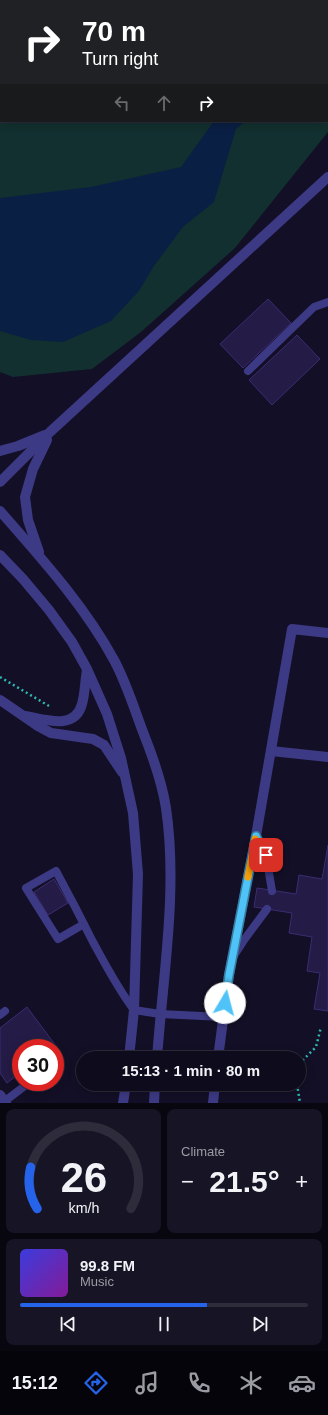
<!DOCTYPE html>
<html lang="en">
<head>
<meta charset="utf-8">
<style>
	body { margin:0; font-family:Arial,sans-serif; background:#171425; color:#f1f3f6; height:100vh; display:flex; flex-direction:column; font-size:15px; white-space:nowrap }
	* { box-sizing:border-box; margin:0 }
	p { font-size:13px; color:#9b9ba3 }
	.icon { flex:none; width:22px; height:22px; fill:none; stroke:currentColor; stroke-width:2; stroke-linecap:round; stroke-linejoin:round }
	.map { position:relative; height:1103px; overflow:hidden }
	.side { display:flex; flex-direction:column; gap:6px; padding:6px; background:#08060f; flex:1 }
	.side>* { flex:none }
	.banner { position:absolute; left:0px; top:0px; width:328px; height:122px; box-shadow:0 2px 10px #0003,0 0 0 1px #2e2b3b; background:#202124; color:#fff; overflow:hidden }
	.speed { position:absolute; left:12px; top:1039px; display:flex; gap:8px; font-size:20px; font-weight:700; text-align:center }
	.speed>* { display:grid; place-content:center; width:52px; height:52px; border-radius:50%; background:#0e0b1c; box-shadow:0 2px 10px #0003,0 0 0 1px #2e2b3b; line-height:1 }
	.speed .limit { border:6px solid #d22; background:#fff; color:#111 }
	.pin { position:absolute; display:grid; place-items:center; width:34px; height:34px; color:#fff; margin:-17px; border-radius:8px; box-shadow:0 2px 6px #0006 }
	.me { position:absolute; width:44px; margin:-22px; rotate:8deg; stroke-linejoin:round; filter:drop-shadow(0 0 3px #0008) }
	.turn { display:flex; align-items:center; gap:14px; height:84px; padding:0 16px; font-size:18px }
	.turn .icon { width:52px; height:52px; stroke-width:2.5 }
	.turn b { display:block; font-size:28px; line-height:34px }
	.lanes { display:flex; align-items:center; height:38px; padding:0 16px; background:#0003; justify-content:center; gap:20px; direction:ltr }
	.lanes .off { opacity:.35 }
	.big { font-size:30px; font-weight:600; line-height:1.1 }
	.side .widget { flex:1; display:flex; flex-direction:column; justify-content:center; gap:6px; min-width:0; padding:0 14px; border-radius:8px; background:#171425 }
	.side .dial { align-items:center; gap:0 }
	.dial svg { height:104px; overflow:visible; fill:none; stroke:#2e2b3b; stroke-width:7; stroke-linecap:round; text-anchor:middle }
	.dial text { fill:#f1f3f6; stroke:none }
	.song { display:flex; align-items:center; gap:12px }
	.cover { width:48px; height:48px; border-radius:6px; background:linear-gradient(135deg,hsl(240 70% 55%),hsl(290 70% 35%)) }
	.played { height:4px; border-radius:2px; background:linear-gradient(90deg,#2563eb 65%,#2e2b3b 65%) }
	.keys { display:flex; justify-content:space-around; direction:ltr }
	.heat { display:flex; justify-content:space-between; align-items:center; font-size:22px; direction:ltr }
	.side .tiles { flex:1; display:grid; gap:6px; grid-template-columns:1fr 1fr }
	.widget:last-child { grid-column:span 2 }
	.trip { position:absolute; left:76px; top:1051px; width:230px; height:40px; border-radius:20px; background:#0e0b1c; box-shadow:0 2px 10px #0003,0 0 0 1px #2e2b3b; font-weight:600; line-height:40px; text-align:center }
	.dock { display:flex; height:64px; justify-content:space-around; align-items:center; background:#06040b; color:#9b9ba3 }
	.dock .icon { width:28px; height:28px }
	.dock .selected { color:#2563eb }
	.dock b { font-size:18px; color:#f1f3f6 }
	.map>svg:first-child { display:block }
	.green { fill:#12302f; fill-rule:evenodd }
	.water { fill:#0a1f44 }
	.building { fill:#241b47; stroke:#3b2d73 }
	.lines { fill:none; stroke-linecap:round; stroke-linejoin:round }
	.path { stroke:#2fb8b0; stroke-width:2.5; stroke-dasharray:2 3; stroke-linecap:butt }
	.service { stroke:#3d3a85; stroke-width:8 }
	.minor { stroke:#3d3a85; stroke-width:10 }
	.route-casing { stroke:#337fa1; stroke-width:10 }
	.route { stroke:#4fc3f7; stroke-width:7 }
	.slow { stroke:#f59e0b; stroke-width:7 }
</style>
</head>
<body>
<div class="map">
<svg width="328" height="1103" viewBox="0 0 328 1103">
	<rect width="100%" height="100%" fill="#130f26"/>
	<!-- green -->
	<path class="green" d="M0 0H328V132L235 248 141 332 92 369 13 377 0 372ZM1 1H327V121H1Z"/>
	<!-- water -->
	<polygon class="water" points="214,121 245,121 236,129 214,202 183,227 154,266 139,291 111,321 63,342 31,340 0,331 0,198 91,187 181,167"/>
	<!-- building -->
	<g class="building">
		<polygon points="268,299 291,323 243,368 220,344"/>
		<polygon points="297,335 320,359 272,405 249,380"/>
		<polygon points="328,845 328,1011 314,1009 320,973 307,971 312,937 289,933 292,913 254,907 257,888 296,894 299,875 322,879"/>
		<polygon points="54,879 68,903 48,915 34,892"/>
		<polygon points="27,1007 56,1046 53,1048 21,1048 21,1072 7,1083 0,1073 0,1028"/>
	</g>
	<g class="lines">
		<!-- path -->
		<g class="path">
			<polyline points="0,677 49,706"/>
			<polyline points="299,1064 316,1047 321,1027"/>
			<polyline points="297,1084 300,1103"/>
		</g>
		<!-- service -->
		<g class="service">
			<polyline points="248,371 314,307 328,302"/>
			<polyline points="256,836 266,855 272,891"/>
			<path d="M84 924 58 939 26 888 56 871C69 895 81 918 93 942 106 966 118 989 134 1010L160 1014 223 1017"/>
			<polyline points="235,954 244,940 267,909"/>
			<polyline points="0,1015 5,1011"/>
			<polyline points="55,1063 60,1059"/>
			<polyline points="5,1101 30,1082"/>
		</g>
		<!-- minor -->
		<g class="minor">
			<polyline points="0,451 18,446 45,435"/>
			<polyline points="0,482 50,432 328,177"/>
			<path d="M0 511C41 558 84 605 114 660 126 682 134 708 143 732 153 757 162 782 166 808 178 890 163 975 157 1058"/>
			<polyline points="39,552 28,520 25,497 33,469 47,440"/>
			<polyline points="0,555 23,579 49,610 72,642 87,669 107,714 121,758 133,813 138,874 134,1010 129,1058"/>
			<polyline points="0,700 38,726 51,733 93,739 104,745 122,772"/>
			<path d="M25 716C44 719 75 731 82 704 85 694 85 681 87 670"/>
			<polyline points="271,751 328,757"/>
			<polyline points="218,1058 229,975 256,836 292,629 328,633"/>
			<polyline points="0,1095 6,1103"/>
			<polyline points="123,1103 126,1084"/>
			<polyline points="154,1103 155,1084"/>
			<polyline points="213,1103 215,1084"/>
		</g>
	</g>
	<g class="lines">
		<!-- route casing -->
		<g class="route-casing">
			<polyline id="route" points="225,1003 229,975 256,836 266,855"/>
		</g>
		<!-- route -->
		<use href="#route" class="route"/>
		<!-- slow -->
		<polyline class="slow" points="248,877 255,839"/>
	</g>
</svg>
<div class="speed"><div class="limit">30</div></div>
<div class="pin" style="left:266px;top:855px;background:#d93025"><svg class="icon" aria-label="arrive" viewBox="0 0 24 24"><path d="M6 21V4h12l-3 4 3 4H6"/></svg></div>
<svg class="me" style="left:225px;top:1003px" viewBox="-20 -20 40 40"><circle r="19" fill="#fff"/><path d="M0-13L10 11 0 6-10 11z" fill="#4fc3f7"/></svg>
<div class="trip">15:13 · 1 min · 80 m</div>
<div class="banner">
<div class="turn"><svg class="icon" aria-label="right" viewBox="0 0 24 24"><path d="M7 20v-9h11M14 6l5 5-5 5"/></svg><div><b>70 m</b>Turn right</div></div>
<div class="lanes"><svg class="icon off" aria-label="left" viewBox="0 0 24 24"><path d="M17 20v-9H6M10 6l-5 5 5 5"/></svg><svg class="icon off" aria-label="ahead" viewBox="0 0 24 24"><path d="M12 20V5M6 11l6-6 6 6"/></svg><svg class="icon" aria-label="right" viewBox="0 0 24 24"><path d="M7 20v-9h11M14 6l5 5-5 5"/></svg></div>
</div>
</div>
<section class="side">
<div class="tiles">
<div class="widget dial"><svg viewBox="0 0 100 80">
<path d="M14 69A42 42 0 1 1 86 69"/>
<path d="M14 69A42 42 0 0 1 9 37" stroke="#2563eb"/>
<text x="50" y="56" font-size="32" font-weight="700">26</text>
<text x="50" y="72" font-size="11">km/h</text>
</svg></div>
<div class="widget"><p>Climate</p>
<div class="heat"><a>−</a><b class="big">21.5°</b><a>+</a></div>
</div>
<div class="widget">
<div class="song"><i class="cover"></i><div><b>99.8 FM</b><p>Music</p></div></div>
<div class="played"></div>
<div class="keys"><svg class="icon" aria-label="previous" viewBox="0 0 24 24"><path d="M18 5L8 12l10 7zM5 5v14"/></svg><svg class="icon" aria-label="pause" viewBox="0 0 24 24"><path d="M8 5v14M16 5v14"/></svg><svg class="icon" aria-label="next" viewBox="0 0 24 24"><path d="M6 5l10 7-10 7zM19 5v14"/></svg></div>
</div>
</div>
</section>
<nav class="dock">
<b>15:12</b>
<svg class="icon selected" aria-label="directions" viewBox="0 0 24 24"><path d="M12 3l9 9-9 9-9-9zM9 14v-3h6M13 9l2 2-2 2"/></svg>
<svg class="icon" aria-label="music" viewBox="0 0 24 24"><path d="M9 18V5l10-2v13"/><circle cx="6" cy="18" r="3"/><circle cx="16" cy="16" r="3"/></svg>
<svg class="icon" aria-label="phone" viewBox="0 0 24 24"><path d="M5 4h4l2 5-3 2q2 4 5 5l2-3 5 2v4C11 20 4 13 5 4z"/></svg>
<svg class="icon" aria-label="climate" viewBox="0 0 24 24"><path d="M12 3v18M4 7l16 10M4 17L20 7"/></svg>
<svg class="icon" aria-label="car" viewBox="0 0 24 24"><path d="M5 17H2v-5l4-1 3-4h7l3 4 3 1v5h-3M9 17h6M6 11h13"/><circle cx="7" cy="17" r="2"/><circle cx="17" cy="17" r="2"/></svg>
</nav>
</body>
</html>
